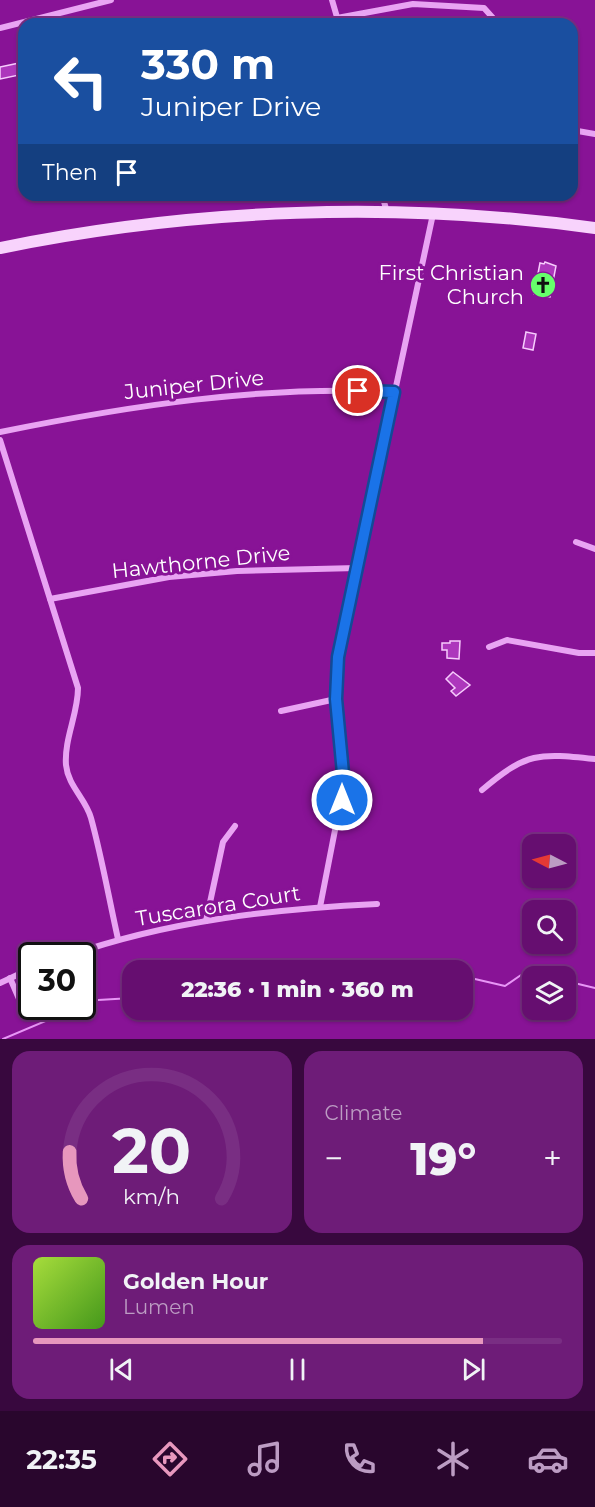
<!DOCTYPE html>
<html lang="en">
<head>
<meta charset="utf-8">
<style>
	body { margin:0; font-family:Montserrat,sans-serif; background:#6e1c78; color:#f1f3f6; height:100vh; display:flex; flex-direction:column; font-size:22px; white-space:nowrap }
	* { box-sizing:border-box; margin:0 }
	p { font-size:20px; color:#bc9cc3 }
	.icon { flex:none; width:33px; height:33px; fill:none; stroke:currentColor; stroke-width:2; stroke-linecap:round; stroke-linejoin:round }
	.map { position:relative; height:1039px; overflow:hidden }
	.drawer { display:flex; flex-direction:column; gap:12px; padding:12px; background:#38083e; flex:1 }
	.drawer>* { flex:none }
	.hud { position:absolute; left:18px; top:18px; width:560px; height:183px; border-radius:18px; box-shadow:0 2px 4px #0004,0 0 0 2px #792e83; background:#1a4fa0; color:#fff; overflow:hidden }
	.needle { width:39px; rotate:276deg }
	.controls { position:absolute; left:522px; top:834px; display:grid; gap:12px }
	.controls a { display:grid; place-items:center; width:54px; height:54px; border-radius:12px; background:#660e70; box-shadow:0 2px 4px #0004,0 0 0 2px #792e83; font-size:30px }
	.speed { position:absolute; left:18px; top:942px; display:flex; gap:12px; font-size:30px; font-weight:700; text-align:center }
	.speed>* { display:grid; place-content:center; width:78px; height:78px; border-radius:50%; background:#660e70; box-shadow:0 2px 4px #0004,0 0 0 2px #792e83; line-height:1 }
	.speed .limit { border:3px solid #111; border-radius:9px; background:#fff; color:#111 }
	.pin { position:absolute; display:grid; place-items:center; width:51px; height:51px; color:#fff; margin:-26px; border:3px solid #fff; border-radius:50%; box-shadow:0 2px 6px #0007 }
	.me { position:absolute; width:66px; margin:-33px; rotate:0deg; stroke-linejoin:round; filter:drop-shadow(0 0 4px #0008) }
	.turn { display:flex; align-items:center; gap:21px; height:126px; padding:0 24px; font-size:27px }
	.turn .icon { width:78px; height:78px; stroke-width:2.5 }
	.turn b { display:block; font-size:42px; line-height:51px }
	.then { display:flex; align-items:center; height:57px; padding:0 24px; background:#0003; gap:12px; font-size:22px }
	.big { font-size:45px; font-weight:800; line-height:1.1 }
	.drawer .widget { flex:1; display:flex; flex-direction:column; justify-content:center; gap:9px; min-width:0; padding:0 21px; border-radius:18px; background:#6e1c78 }
	.drawer .dial { align-items:center; gap:0 }
	.dial svg { height:156px; overflow:visible; fill:none; stroke:#792e83; stroke-width:7; stroke-linecap:round; text-anchor:middle }
	.dial text { fill:#f1f3f6; stroke:none }
	.song { display:flex; align-items:center; gap:18px }
	.cover { width:72px; height:72px; border-radius:9px; background:linear-gradient(135deg,hsl(80 70% 55%),hsl(100 70% 35%)) }
	.played { height:6px; border-radius:3px; background:linear-gradient(90deg,#e797bd 85%,#792e83 85%) }
	.keys { display:flex; justify-content:space-around; direction:ltr }
	.heat { display:flex; justify-content:space-between; align-items:center; font-size:33px; direction:ltr }
	.drawer .tiles { flex:1; display:grid; gap:12px; grid-template-columns:1fr 1fr }
	.widget:last-child { grid-column:span 2 }
	.trip { position:absolute; left:122px; top:960px; width:351px; height:60px; border-radius:18px; background:#660e70; box-shadow:0 2px 4px #0004,0 0 0 2px #792e83; font-weight:800; line-height:60px; text-align:center }
	.dock { display:flex; height:96px; justify-content:space-around; align-items:center; background:#29062d; color:#bc9cc3 }
	.dock .icon { width:42px; height:42px }
	.dock .selected { color:#e797bd }
	.dock b { font-size:27px; color:#f1f3f6 }
	.map>svg:first-child { display:block }
	.lines { fill:none; stroke-linecap:round; stroke-linejoin:round }
	.stream { stroke:#e896f6; stroke-width:2 }
	.building { fill:#ad37bc; stroke:#f7ccfd; stroke-width:1.5 }
	.minor { stroke:#e9a4f3; stroke-width:6 }
	.secondary { stroke:#f8d3fc; stroke-width:12 }
	.route-casing { stroke:#114b97; stroke-width:15 }
	.route { stroke:#1a73e8; stroke-width:10 }
	.labels { text-anchor:middle; stroke-width:6; stroke-linejoin:round; paint-order:stroke }
	.poi-label { font-size:21px; fill:#fff; stroke:#881396; text-anchor:end }
	.street-label { font-size:21px; fill:#fff; stroke:#881396 }
</style>
</head>
<body>
<div class="map">
<svg width="595" height="1039" viewBox="0 0 595 1039">
	<rect width="100%" height="100%" fill="#881396"/>
	<g class="lines">
		<!-- stream -->
		<g class="stream">
			<polyline points="462,976 505,986 521,975 553,976"/>
			<polyline points="566,981 595,988"/>
			<polyline points="82,1006 98,1000 132,998"/>
			<polyline points="171,1010 191,1013 238,1010"/>
			<polyline points="322,1010 335,1017 361,1010"/>
			<polyline points="3,1039 81,1006"/>
		</g>
	</g>
	<!-- building -->
	<g class="building">
		<polygon points="24,62 24,74 0,79 0,67"/>
		<polygon points="545,262 556,266 550,297 534,294 540,263 544,264"/>
		<polygon points="526,332 536,334 533,350 523,348"/>
		<polygon points="450,641 460,641 459,659 447,658 447,650 442,650 442,643 450,643"/>
		<polygon points="453,672 470,685 456,696 451,691 455,688 446,679"/>
	</g>
	<g class="lines">
		<!-- minor -->
		<g class="minor">
			<polyline points="332,0 339,24"/>
			<polyline points="337,18 413,4 484,8 493,18 492,24"/>
			<polyline points="0,28 111,0"/>
			<polyline points="572,130 595,134"/>
			<polyline points="382,195 387,212"/>
			<path d="M0 432C129 406 262 385 394 392"/>
			<path d="M0 440 78 688C78 714 64 739 66 765 68 786 86 799 91 818 102 858 109 899 118 939"/>
			<polyline points="576,542 595,549"/>
			<polyline points="50,599 169,577 237,571 357,568"/>
			<polyline points="489,647 507,640 579,653 595,653"/>
			<polyline points="281,711 336,699"/>
			<path d="M482 790C527 752 538 753 595 759"/>
			<polyline points="320,907 344,784 336,699 338,657 433,214"/>
			<polyline points="206,921 223,842 235,826"/>
			<path d="M68 956C166 921 273 909 377 904"/>
			<polyline points="10,978 23,1008"/>
			<polyline points="0,983 32,968"/>
		</g>
		<!-- secondary -->
		<path class="secondary" d="M0 248C195 208 398 201 595 228"/>
	</g>
	<g class="lines">
		<!-- route casing -->
		<g class="route-casing">
			<polyline id="route" points="342,800 344,784 336,699 338,657 394,392 358,391"/>
		</g>
		<!-- route -->
		<use href="#route" class="route"/>
	</g>
	<!-- icons -->
	<defs>
		<g id="church-disc" transform="scale(1.35)"><circle r="9.5" fill="#66ff6b" stroke="#881396"/><path d="M-1.2-6h2.4v3.5h3.3v2.4h-3.3V6h-2.4V-.1h-3.3v-2.4h3.3Z" fill="#111"/></g>
	</defs>
	<g fill-rule="evenodd">
		<use href="#church-disc" x="543" y="285"/>
	</g>
	<g class="labels">
		<!-- poi labels -->
		<g class="poi-label">
			<text x="524" y="280">First Christian<tspan x="524" dy="24">Church</tspan></text>
		</g>
		<!-- street labels -->
		<g class="street-label">
			<text transform="translate(194 385) rotate(-6)" y="7">Juniper Drive</text>
			<text transform="translate(201 562) rotate(-6)" y="7">Hawthorne Drive</text>
			<text transform="translate(218 906) rotate(-9)" y="7">Tuscarora Court</text>
		</g>
	</g>
</svg>
<div class="controls">
<a><svg class="needle" viewBox="-14 -14 28 28"><path d="M0-13l5 13h-10z" fill="#e53935"/><path d="M0 13l5-13h-10z" fill="#bc9cc3"/></svg></a>
<a><svg class="icon" aria-label="search" viewBox="0 0 24 24"><circle cx="10" cy="10" r="6"/><path d="M15 15l6 6"/></svg></a>
<a><svg class="icon" aria-label="layers" viewBox="0 0 24 24"><path d="M12 4l9 5-9 5-9-5zM3 14l9 5 9-5"/></svg></a>
</div>
<div class="speed"><div class="limit">30</div></div>
<div class="pin" style="left:358px;top:391px;background:#d93025"><svg class="icon" aria-label="arrive" viewBox="0 0 24 24"><path d="M6 21V4h12l-3 4 3 4H6"/></svg></div>
<svg class="me" style="left:342px;top:800px" viewBox="-20 -20 40 40"><circle r="17" fill="#1a73e8" stroke="#fff" stroke-width="3"/><path d="M0-11L8 9 0 5-8 9z" fill="#fff"/></svg>
<div class="trip">22:36 · 1 min · 360 m</div>
<div class="hud">
<div class="turn"><svg class="icon" aria-label="left" viewBox="0 0 24 24"><path d="M17 20v-9H6M10 6l-5 5 5 5"/></svg><div><b>330 m</b>Juniper Drive</div></div>
<div class="then">Then<svg class="icon" aria-label="arrive" viewBox="0 0 24 24"><path d="M6 21V4h12l-3 4 3 4H6"/></svg></div>
</div>
</div>
<section class="drawer">
<div class="tiles">
<div class="widget dial"><svg viewBox="0 0 100 80">
<path d="M14 69A42 42 0 1 1 86 69"/>
<path d="M14 69A42 42 0 0 1 8 45" stroke="#e797bd"/>
<text x="50" y="56" font-size="32" font-weight="700">20</text>
<text x="50" y="72" font-size="11">km/h</text>
</svg></div>
<div class="widget"><p>Climate</p>
<div class="heat"><a>−</a><b class="big">19°</b><a>+</a></div>
</div>
<div class="widget">
<div class="song"><i class="cover"></i><div><b>Golden Hour</b><p>Lumen</p></div></div>
<div class="played"></div>
<div class="keys"><svg class="icon" aria-label="previous" viewBox="0 0 24 24"><path d="M18 5L8 12l10 7zM5 5v14"/></svg><svg class="icon" aria-label="pause" viewBox="0 0 24 24"><path d="M8 5v14M16 5v14"/></svg><svg class="icon" aria-label="next" viewBox="0 0 24 24"><path d="M6 5l10 7-10 7zM19 5v14"/></svg></div>
</div>
</div>
</section>
<nav class="dock">
<b>22:35</b>
<svg class="icon selected" aria-label="directions" viewBox="0 0 24 24"><path d="M12 3l9 9-9 9-9-9zM9 14v-3h6M13 9l2 2-2 2"/></svg>
<svg class="icon" aria-label="music" viewBox="0 0 24 24"><path d="M9 18V5l10-2v13"/><circle cx="6" cy="18" r="3"/><circle cx="16" cy="16" r="3"/></svg>
<svg class="icon" aria-label="phone" viewBox="0 0 24 24"><path d="M5 4h4l2 5-3 2q2 4 5 5l2-3 5 2v4C11 20 4 13 5 4z"/></svg>
<svg class="icon" aria-label="climate" viewBox="0 0 24 24"><path d="M12 3v18M4 7l16 10M4 17L20 7"/></svg>
<svg class="icon" aria-label="car" viewBox="0 0 24 24"><path d="M5 17H2v-5l4-1 3-4h7l3 4 3 1v5h-3M9 17h6M6 11h13"/><circle cx="7" cy="17" r="2"/><circle cx="17" cy="17" r="2"/></svg>
</nav>
</body>
</html>
